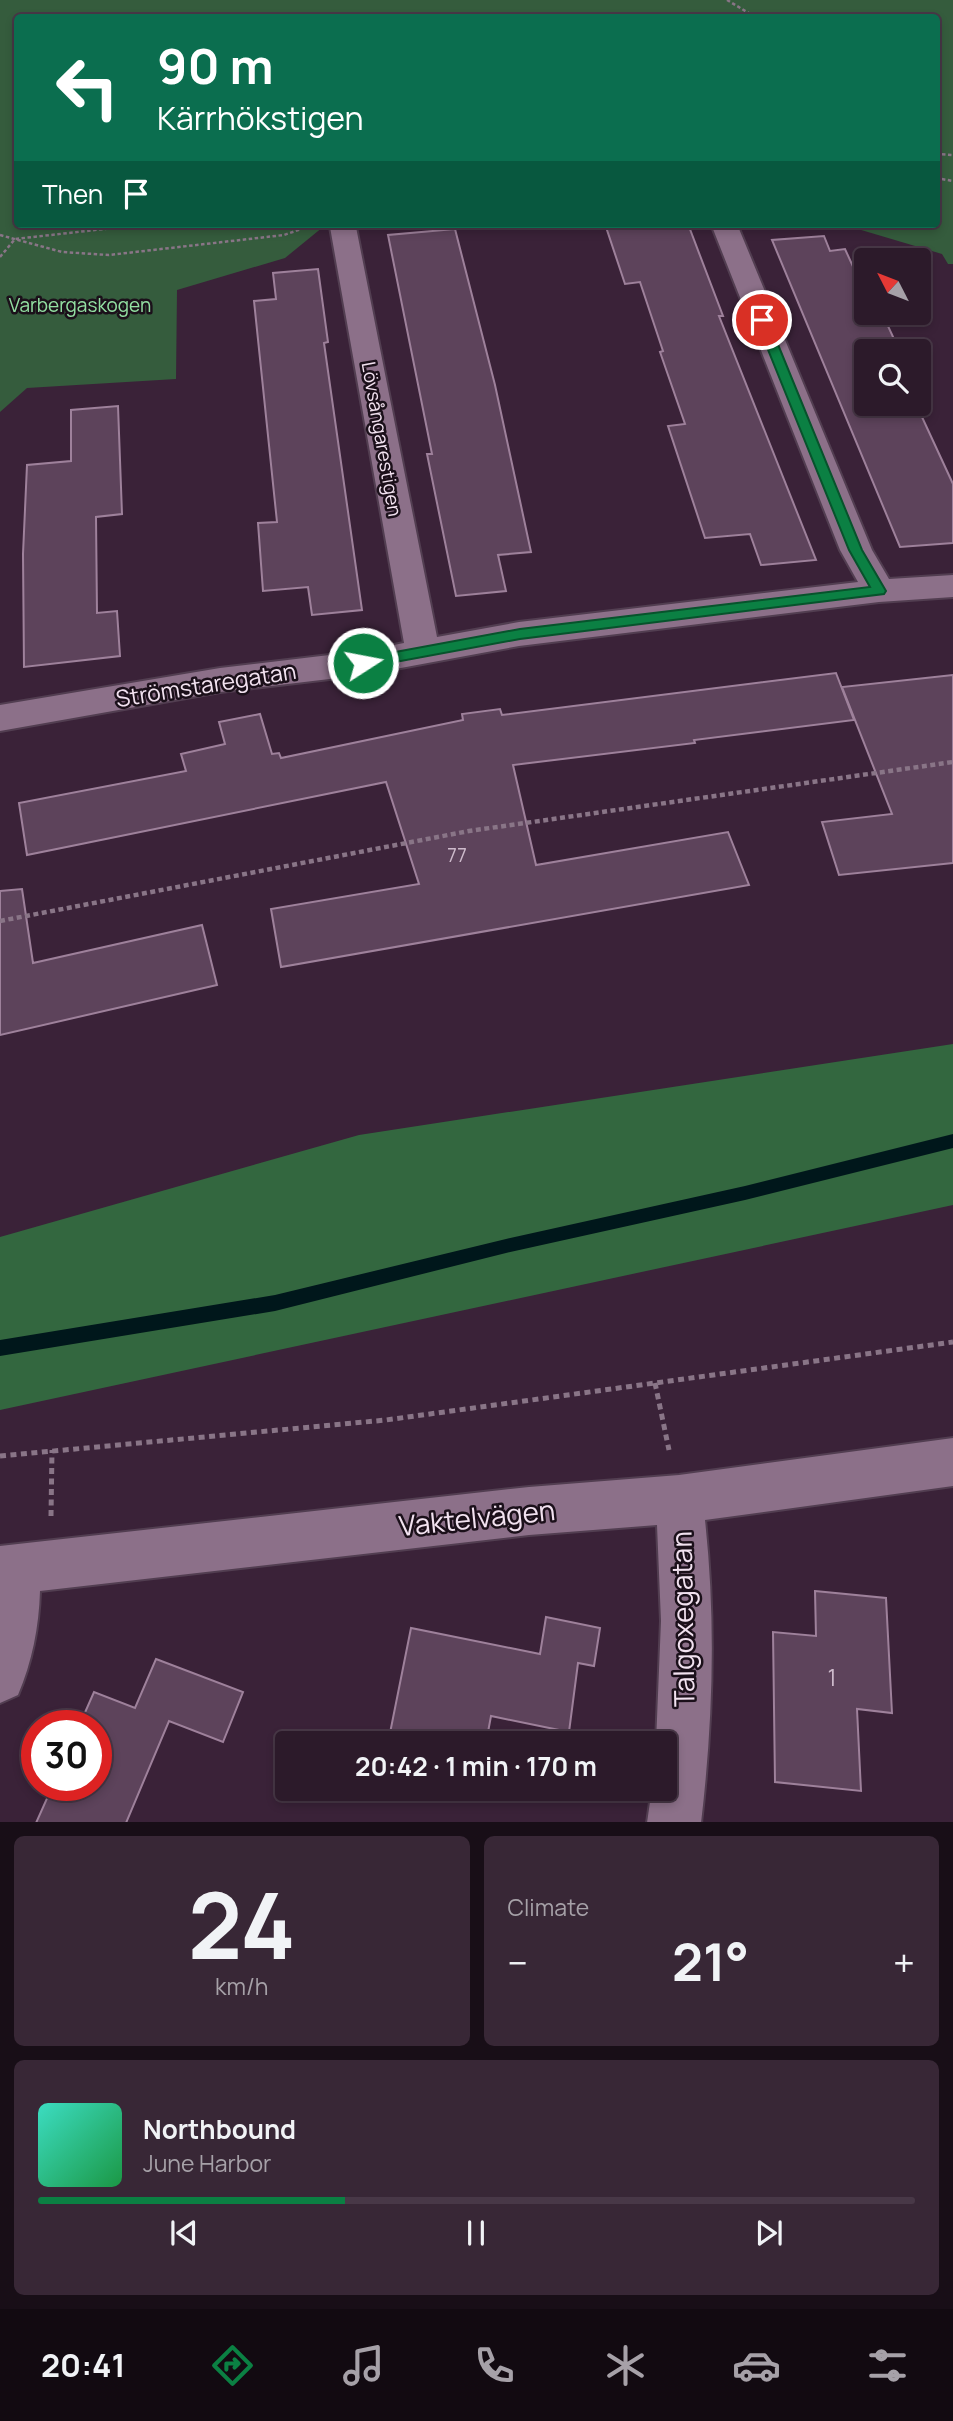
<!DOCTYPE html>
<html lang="en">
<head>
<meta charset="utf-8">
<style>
	body { margin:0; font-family:Manrope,sans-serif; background:#382736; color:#f1f3f6; height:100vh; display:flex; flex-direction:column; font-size:26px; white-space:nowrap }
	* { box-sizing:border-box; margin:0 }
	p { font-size:23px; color:#a6a1a8 }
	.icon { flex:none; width:38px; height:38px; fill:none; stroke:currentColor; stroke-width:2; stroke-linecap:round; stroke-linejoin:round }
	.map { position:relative; height:1822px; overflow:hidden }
	.details { display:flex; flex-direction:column; gap:14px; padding:14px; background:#180e17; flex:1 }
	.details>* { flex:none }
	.banner { position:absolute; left:14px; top:14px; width:926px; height:214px; border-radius:7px; box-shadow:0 4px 10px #0003,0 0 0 2px #483847; background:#0b6e4f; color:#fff; overflow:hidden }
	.needle { width:46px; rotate:312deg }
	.buttons { position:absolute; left:854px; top:248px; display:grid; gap:14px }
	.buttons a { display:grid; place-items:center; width:77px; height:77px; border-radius:7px; background:#2c1a2a; box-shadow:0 4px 10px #0003,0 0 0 2px #483847; font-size:35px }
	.speed { position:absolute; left:21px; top:1710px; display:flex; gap:14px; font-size:35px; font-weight:700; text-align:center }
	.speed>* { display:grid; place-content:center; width:91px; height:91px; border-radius:50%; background:#2c1a2a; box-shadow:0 4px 10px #0003,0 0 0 2px #483847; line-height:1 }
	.speed .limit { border:10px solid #d22; background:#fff; color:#111 }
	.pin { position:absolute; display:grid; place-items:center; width:60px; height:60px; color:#fff; margin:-30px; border:4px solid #fff; border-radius:50%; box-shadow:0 2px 7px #0007 }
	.me { position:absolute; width:77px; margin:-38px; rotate:79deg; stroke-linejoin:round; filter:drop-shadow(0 0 5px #0008) }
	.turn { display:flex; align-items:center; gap:24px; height:147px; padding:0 28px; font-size:32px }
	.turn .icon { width:91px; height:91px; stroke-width:2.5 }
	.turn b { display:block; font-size:49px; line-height:60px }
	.then { display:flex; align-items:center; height:66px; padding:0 28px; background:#0003; gap:14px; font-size:26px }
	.big { font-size:52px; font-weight:700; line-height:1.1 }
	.details .widget { flex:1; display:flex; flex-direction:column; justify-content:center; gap:10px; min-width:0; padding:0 24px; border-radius:10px; background:#382736 }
	.details .dial { align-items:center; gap:0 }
	.dial b { font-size:91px; line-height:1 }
	.song { display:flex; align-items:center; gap:21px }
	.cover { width:84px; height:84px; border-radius:10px; background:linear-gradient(135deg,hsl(170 70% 55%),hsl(140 70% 35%)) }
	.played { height:7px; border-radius:4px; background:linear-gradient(90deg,#0b8043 35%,#483847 35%) }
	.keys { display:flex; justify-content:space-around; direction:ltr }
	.heat { display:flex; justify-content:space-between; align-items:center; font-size:38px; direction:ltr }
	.details .tiles { flex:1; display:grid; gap:14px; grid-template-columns:1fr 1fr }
	.widget:last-child { grid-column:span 2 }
	.trip { position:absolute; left:275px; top:1731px; width:402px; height:70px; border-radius:7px; background:#2c1a2a; box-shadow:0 4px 10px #0003,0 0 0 2px #483847; font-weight:700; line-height:70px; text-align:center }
	.tabs { display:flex; height:112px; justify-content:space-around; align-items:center; background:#120a11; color:#a6a1a8 }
	.tabs .icon { width:49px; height:49px }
	.tabs .current { color:#0b8043 }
	.tabs b { font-size:32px; color:#f1f3f6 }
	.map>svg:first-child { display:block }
	.green { fill:#355c3d }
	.forest { fill:#33673f }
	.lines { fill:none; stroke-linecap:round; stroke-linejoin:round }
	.stream { fill:#00171b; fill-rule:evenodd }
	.building { fill:#5d435b; stroke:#9e819b; stroke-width:2 }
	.minor-casing { stroke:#523e51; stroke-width:4 }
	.path-far2 { stroke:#897587; stroke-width:2.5; stroke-dasharray:3.5 2.5; stroke-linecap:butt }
	.path-far1 { stroke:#897587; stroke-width:4.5; stroke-dasharray:5 3.5; stroke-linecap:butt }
	.path { stroke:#897587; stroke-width:5; stroke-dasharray:6 4.5; stroke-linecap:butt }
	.minor { fill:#8c7089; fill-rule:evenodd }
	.route { fill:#0b8043; stroke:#07532c; stroke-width:2 }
	.labels { text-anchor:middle; stroke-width:5; stroke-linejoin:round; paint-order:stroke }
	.far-park-label { font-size:19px; fill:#93e0a2; stroke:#1b101a }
	.far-street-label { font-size:19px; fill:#f2e2f0; stroke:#1b101a }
	.number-label { font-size:19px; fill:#cdbacb }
	.street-label { font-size:23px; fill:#f2e2f0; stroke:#1b101a }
	.near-number-label { font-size:23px; fill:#cdbacb }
	.near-street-label { font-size:28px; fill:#f2e2f0; stroke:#1b101a }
</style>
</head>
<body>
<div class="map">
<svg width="953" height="1823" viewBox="0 0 953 1823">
	<rect width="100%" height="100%" fill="#3a2238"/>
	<!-- green -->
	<polygon class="green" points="0,0 953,0 953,264 948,264 942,254 841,224 936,224 936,18 18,18 18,224 339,224 323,227 285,258 177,290 176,379 27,388 0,412"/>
	<!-- forest -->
	<polygon class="forest" points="953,1044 953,1205 0,1410 0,1237 359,1135"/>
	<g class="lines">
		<!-- stream -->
		<polygon class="stream" points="953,1134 953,1148 745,1200 506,1253 275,1311 0,1356 0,1340 275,1295 506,1239 745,1186"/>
	</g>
	<!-- building -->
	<g class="building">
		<polygon points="605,224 688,224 723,316 719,316 816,560 761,565 750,534 705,538 668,426 685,424 660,352 663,351 640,282 625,284"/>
		<polygon points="455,229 495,385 531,552 498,555 506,591 456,596 427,454 432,454 388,235"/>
		<polygon points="824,236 830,251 845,249 866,295 866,313 882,313 900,352 866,352 866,404 916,404 953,484 953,543 900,547 772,240"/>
		<polygon points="318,269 328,342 324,343 362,610 312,615 308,587 263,591 258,523 277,522 254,301 276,299 273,273"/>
		<polygon points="118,406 122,514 96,517 97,613 117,611 120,656 24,667 23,554 27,465 71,461 71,410"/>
		<polygon points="836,673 854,720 694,740 695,743 513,765 536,865 728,832 749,885 281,967 271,909 419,884 386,782 27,855 19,803 186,771 181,754 225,744 219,722 260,714 272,754 279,753 281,758 463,720 462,714 500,709 502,715"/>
		<polygon points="953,675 953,863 839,875 822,822 892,814 842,687"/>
		<polygon points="22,889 33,963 202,925 217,985 0,1035 0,891"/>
		<polygon points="815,1591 886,1598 892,1713 857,1709 861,1791 775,1782 773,1632 816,1636"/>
		<polygon points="546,1617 600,1628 594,1666 578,1663 569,1732 491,1716 486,1743 388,1743 411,1628 540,1654"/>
		<polygon points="156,1659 243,1692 223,1742 169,1721 126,1823 36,1823 53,1785 96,1785 96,1726 79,1726 94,1692 135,1708"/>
	</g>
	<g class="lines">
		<!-- minor casing -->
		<g class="minor-casing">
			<g id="minor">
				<polygon points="332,224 354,224 356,227 437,637 519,622 858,582 840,550 711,224 737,224 872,550 889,579 953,575 953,597 879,602 519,646 363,675 220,692 0,731 0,705 220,668 363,651 404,643 330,227"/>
				<path d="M953 1438V1486L705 1520C716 1621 713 1722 701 1823H647L652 1788H665V1743H656L661 1621 657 1525 529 1535 40 1591C39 1627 32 1662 18 1695L0 1703V1546L529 1487 679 1475Z"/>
			</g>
		</g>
		<!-- path-far2 -->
		<g class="path-far2">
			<polyline points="727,0 757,18"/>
			<polyline points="936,154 953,155"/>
			<polyline points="936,178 953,181"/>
			<polyline points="0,235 62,252 109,255 284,235 307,227"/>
			<polyline points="0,257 15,239 149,224"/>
		</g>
		<!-- path-far1 -->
		<polyline class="path-far1" points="0,921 469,831 953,762"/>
		<!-- path -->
		<g class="path">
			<polyline points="655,1383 669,1450"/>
			<polyline points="0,1456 386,1420 953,1342"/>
			<polyline points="51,1516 52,1450"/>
		</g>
		<!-- minor -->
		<use href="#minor" class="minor"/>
	</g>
	<!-- route -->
	<polygon class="route" points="762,316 768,320 862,550 886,591 884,594 520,639 363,668 358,667 358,660 363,658 520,629 870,587 849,550 756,320"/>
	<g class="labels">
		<!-- far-park labels -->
		<g class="far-park-label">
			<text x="80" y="312">Varbergaskogen</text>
		</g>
		<!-- far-street labels -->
		<g class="far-street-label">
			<text transform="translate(382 439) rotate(80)" y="7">Lövsångarestigen</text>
		</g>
		<!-- number labels -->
		<g class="number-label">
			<text x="457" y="862">77</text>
		</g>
		<!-- street labels -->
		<g class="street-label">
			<text transform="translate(206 685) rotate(-9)" y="8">Strömstaregatan</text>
		</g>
		<!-- near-number labels -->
		<g class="near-number-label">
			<text x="832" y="1686">1</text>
		</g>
		<!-- near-street labels -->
		<g class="near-street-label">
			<text transform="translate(477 1518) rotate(-6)" y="10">Vaktelvägen</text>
			<text transform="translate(683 1619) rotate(-91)" y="10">Talgoxegatan</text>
		</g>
	</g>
</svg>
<div class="buttons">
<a><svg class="needle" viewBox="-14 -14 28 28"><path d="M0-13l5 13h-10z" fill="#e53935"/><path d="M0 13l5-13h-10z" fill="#a6a1a8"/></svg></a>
<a><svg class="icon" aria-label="search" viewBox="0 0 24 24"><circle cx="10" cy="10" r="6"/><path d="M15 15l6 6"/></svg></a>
</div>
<div class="speed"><div class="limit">30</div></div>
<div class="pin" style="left:762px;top:320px;background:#d93025"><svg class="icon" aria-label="arrive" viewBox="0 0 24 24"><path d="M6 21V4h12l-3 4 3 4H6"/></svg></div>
<svg class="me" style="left:363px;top:663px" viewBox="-20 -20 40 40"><circle r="17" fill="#0b8043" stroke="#fff" stroke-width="3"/><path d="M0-11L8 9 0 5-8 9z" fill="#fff"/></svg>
<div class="trip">20:42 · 1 min · 170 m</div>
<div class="banner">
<div class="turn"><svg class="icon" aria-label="left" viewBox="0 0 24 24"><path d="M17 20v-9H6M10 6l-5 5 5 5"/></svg><div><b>90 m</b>Kärrhökstigen</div></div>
<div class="then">Then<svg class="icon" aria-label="arrive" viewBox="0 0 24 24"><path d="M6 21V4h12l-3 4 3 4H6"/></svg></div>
</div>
</div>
<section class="details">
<div class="tiles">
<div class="widget dial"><b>24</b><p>km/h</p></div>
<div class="widget"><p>Climate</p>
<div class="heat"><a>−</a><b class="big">21°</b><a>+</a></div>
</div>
<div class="widget">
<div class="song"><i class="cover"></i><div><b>Northbound</b><p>June Harbor</p></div></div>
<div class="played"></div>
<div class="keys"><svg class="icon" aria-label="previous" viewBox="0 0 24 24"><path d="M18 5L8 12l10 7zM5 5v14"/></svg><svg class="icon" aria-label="pause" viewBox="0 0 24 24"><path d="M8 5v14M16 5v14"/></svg><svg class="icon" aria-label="next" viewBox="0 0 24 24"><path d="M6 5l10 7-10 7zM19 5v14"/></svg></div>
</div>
</div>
</section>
<nav class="tabs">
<b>20:41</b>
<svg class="icon current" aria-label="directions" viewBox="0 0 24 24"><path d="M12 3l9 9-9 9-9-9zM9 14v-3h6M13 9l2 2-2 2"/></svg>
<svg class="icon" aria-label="music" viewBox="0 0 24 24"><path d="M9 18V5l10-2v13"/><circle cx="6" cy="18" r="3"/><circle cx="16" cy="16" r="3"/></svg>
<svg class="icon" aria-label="phone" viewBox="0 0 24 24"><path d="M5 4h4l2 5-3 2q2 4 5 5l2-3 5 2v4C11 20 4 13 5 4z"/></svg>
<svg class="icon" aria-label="climate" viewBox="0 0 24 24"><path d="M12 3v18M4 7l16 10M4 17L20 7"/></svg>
<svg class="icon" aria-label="car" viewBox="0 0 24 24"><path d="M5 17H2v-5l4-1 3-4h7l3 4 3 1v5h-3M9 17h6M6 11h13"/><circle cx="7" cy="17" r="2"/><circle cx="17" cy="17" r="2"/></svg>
<svg class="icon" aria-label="filters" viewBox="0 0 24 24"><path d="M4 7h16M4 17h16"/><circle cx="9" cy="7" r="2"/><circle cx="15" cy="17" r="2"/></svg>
</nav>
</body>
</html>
